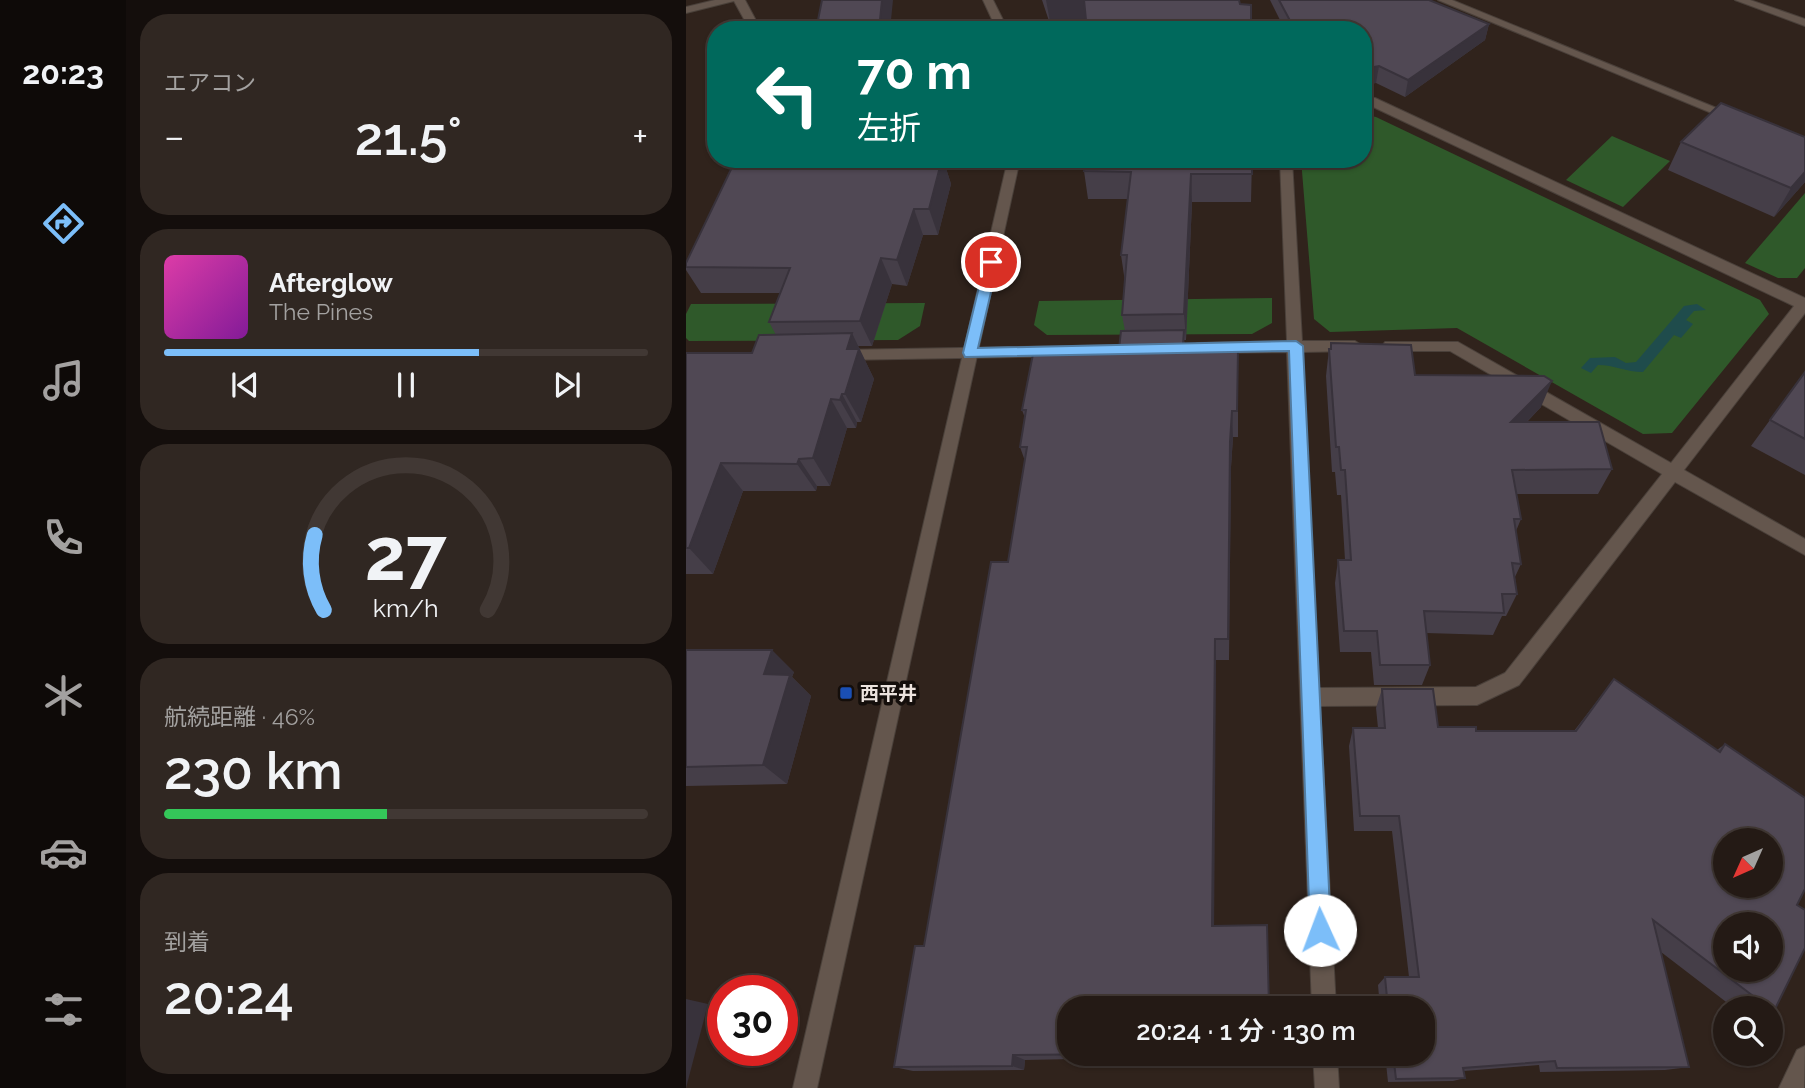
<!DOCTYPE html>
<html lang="ja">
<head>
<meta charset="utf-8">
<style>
	body { margin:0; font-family:Raleway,"Noto Sans JP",sans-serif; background:#302722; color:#f1f3f6; height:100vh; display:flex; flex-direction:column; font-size:26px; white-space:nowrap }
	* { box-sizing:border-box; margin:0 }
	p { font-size:23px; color:#a3a1a0 }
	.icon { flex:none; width:38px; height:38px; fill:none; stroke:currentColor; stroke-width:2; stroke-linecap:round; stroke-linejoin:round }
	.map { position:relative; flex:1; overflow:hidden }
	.details { display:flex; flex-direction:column; gap:14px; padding:14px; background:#140e0c; width:560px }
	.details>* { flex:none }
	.guide { position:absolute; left:21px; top:21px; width:665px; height:147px; border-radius:28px; box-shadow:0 2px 5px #0004,0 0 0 2px #413834; background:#00695c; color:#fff; overflow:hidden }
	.needle { width:46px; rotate:225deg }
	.tools { position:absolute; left:1027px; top:828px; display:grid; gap:14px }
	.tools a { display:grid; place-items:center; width:70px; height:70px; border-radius:50%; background:#241a15; box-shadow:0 2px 5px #0004,0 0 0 2px #413834; font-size:35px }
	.speed { position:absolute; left:21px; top:975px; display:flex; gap:14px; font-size:35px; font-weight:700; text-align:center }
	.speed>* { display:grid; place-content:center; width:91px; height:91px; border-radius:50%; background:#241a15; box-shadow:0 2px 5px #0004,0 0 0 2px #413834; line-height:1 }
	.speed .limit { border:10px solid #d22; background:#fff; color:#111 }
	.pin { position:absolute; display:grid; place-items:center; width:60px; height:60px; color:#fff; margin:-30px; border:4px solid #fff; border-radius:50%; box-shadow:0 2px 7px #0007 }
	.me { position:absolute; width:77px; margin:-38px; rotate:358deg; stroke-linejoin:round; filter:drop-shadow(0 0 5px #0008) }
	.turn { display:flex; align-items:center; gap:24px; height:147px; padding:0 35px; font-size:32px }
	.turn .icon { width:91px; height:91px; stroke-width:2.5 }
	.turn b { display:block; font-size:49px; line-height:60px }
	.big { font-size:52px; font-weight:600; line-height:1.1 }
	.details .card { flex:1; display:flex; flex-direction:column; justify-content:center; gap:10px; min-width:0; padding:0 24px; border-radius:28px; background:#302722 }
	.details .dial { align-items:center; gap:0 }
	.dial svg { height:182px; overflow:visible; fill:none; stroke:#413834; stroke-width:7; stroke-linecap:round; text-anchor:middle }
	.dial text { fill:#f1f3f6; stroke:none }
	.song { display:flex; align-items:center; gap:21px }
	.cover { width:84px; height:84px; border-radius:10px; background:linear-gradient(135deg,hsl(320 70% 55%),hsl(290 70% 35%)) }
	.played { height:7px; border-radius:4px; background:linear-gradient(90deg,#7cbef9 65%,#413834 65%) }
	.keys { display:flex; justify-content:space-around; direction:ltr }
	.heat { display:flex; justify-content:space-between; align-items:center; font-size:38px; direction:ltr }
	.charge { height:10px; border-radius:5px; background:linear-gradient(90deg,#34c759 46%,#413834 0) }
	.trip { position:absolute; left:371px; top:996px; width:378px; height:70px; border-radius:28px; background:#241a15; box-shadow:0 2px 5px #0004,0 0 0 2px #413834; font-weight:600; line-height:70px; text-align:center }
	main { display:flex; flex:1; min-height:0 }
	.menu { display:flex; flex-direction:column; width:126px; justify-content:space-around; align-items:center; background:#0e0a08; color:#a3a1a0 }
	.menu .icon { width:49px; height:49px }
	.menu .selected { color:#7cbef9 }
	.menu b { font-size:32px; color:#f1f3f6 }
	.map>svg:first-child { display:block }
	.green { fill:#2f592a }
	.water { fill:#1f4c4c }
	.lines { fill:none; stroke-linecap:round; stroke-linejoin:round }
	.street-casing { stroke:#4a403a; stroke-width:2 }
	.secondary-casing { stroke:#4a403a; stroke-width:2 }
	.street { fill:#64564d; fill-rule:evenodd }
	.secondary { fill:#64564d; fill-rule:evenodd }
	.wall { fill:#453e48 }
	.shaded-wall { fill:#38323b }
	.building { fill:#504854; stroke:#38323b; stroke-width:2; fill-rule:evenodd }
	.route { fill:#7cbef9; stroke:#517ca2; stroke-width:2 }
	.transit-dot { fill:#1a4fb4; stroke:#140e0b; stroke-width:2.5 }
	.labels { text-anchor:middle; stroke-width:7; stroke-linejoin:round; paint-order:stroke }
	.poi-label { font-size:19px; font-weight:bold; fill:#ece3de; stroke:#140e0b; text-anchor:start }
</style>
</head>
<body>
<main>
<nav class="menu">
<b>20:23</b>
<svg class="icon selected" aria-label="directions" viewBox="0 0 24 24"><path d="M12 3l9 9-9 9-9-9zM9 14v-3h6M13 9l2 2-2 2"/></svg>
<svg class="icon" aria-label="music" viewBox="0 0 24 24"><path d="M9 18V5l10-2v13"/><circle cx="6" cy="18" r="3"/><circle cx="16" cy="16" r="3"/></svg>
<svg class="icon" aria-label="phone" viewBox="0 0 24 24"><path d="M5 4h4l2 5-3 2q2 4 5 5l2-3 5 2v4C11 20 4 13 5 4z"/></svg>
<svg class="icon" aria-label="climate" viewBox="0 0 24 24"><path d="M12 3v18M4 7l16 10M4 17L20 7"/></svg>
<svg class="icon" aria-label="car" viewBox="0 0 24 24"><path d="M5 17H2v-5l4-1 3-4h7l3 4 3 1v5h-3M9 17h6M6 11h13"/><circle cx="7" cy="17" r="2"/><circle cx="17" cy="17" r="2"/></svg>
<svg class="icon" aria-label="filters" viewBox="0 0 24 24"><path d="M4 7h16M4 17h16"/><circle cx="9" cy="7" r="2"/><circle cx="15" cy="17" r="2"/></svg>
</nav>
<section class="details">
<div class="card"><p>エアコン</p>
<div class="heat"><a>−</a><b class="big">21.5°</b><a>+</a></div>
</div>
<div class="card">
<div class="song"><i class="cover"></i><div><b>Afterglow</b><p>The Pines</p></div></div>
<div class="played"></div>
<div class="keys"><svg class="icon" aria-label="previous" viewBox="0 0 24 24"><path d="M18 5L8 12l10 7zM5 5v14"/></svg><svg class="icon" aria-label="pause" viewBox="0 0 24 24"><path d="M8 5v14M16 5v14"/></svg><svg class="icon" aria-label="next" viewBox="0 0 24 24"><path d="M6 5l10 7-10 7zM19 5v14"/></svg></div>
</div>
<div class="card dial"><svg viewBox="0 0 100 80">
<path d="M14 69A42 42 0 1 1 86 69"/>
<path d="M14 69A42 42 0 0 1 10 36" stroke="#7cbef9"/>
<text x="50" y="56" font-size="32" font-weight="700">27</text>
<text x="50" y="72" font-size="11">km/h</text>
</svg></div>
<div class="card"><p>航続距離 · 46%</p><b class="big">230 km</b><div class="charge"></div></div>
<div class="card"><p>到着</p><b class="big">20:24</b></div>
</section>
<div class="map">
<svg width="1119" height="1088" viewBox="0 0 1119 1088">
	<rect width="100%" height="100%" fill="#30231c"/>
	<!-- green -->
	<g class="green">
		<polygon points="677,114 690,117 1074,300 1083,314 986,433 957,434 771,328 644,332 628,319 615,159 677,159"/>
		<polygon points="926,136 984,161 937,207 880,180"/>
		<polygon points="1119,193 1119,268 1111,278 1092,278 1059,263"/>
		<polygon points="586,298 586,323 566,334 361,335 348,325 353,301"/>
		<polygon points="239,303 234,326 212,340 3,341 0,338 0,314 5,304"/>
	</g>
	<!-- water -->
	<path class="water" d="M1011 304 1020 310 1008 311 1000 320 1007 324 995 338 988 335 957 372C940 372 928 365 912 365L905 373 895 368 904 358 929 357 940 363 950 362 998 306Z"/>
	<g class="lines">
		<!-- street casing -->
		<g class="street-casing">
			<g id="street">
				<polygon points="29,0 59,0 75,30 64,30 48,1 0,13 0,7"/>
				<polygon points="752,0 766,0 1055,118 1045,121"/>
				<polygon points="1049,0 1064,0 1119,19 1119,26"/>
				<polygon points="677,97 689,98 1119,298 1119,313 998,470 1119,539 1119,555 989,482 833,685 791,705 634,706 650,1008 626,1008 601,352 511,353 503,348 511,343 601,341 594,159 606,159 616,341 669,341 677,346 669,351 616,352 633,688 790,687 819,673 976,474 764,351 704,351 696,346 699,342 772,342 985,463 1108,306 683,105 677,105"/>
				<polygon points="445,345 453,350 445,355 154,360 146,355 154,350"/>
				<polygon points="1119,1046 1118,1088 1093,1088 1111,1050"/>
				<polygon points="627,1054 651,1054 653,1088 629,1088"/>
			</g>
		</g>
		<!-- secondary casing -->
		<g class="secondary-casing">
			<g id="secondary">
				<polygon points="297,0 307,0 322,30 311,30"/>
				<polygon points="322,159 334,159 131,1088 107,1088"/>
			</g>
		</g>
		<!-- street -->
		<use href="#street" class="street"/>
		<!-- secondary -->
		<use href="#secondary" class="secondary"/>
	</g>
	<!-- wall -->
	<g class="wall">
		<polygon points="356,0 553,0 365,27"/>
		<polygon points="584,0 743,0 803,24 799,40 719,97 690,83 677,85 677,30 599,30"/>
		<polygon points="995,142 1119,182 1088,217 982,170"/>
		<polygon points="50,159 257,159 265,184 252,235 237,235 221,286 206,284 186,346 172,346 188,379 175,422 171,422 170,428 161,428 144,486 131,486 130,491 57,491 27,574 0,574 0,353 66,353 90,335 83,322 94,293 15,293 0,270 0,263"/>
		<polygon points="566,159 565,202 506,202 500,340 498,340 499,345 552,349 552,437 547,437 545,467 543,660 530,660 383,1054 584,1054 583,1055 339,1060 338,1070 227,1071 208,1067 238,946 322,562 339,461 334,447 339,418 336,410 433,349 439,331 436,315 439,282 435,255 442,199 402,199 398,171"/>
		<polygon points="645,343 729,375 855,407 841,422 926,469 912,494 830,494 835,519 830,531 835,564 829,577 831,594 820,616 816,616 807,635 740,633 744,665 736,685 688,685 685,652 654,652 649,583 652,560 659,560 655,495 651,495 649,472 646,472 640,376 643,349 645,349"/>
		<polygon points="1119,372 1119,475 1065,446"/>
		<polygon points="0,650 108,672 106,677 125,696 101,784 0,786"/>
		<polygon points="928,679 1031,750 1039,744 1111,905 1088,1011 1085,1012 1085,1008 1048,1008 975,952 1003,1067 979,1070 854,1072 853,1065 778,1071 779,1078 767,1081 702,1082 699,1054 737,1054 737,1008 694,1008 692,985 699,977 723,977 706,831 668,831 663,746 667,728 692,728 690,708 696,689 752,727 790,731 888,731"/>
	</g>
	<!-- shaded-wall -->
	<g class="shaded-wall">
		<polygon points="196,0 207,0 204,30 193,30"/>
		<polygon points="360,0 398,0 401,21 365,27"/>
		<polygon points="803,24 799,40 719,97 722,80"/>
		<polygon points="693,66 690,83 677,85 677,69"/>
		<polygon points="249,159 257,159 265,184 252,235 243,209"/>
		<polygon points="1119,172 1119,182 1088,217 1105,188"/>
		<polygon points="505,174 506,202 500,340 498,314"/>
		<polygon points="228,209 237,235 221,286 211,260"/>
		<polygon points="195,258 206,284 186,346 174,321"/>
		<polygon points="166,333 188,379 175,422 159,394 161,349"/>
		<polygon points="866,381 855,407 816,447 825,422"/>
		<polygon points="156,394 171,422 170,428 154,400"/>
		<polygon points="145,399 161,428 144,486 127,458"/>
		<polygon points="546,411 547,437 545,467 543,660 544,442"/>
		<polygon points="113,459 131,486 130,491 111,464"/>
		<polygon points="35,463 57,491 27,574 3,548"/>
		<polygon points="529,639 530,660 528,937 526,926"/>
		<polygon points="86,650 108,672 106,677 125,696 101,784 77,765 78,674"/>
		<polygon points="0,999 22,1004 0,1088"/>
		<polygon points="327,1055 339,1060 338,1070 326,1066"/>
	</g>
	<!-- building -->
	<g class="building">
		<polygon points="136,0 196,0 193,30 130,30"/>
		<polygon points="398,0 553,0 554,4 565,5 565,30 401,30"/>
		<polygon points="593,0 743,0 803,24 722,80 693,66 677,69 677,30 609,30"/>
		<polygon points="1035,103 1119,137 1119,172 1105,188 995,142"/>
		<polygon points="50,159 256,159 243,209 228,209 211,260 195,258 174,321 83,322 104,268 0,267 0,263"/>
		<polygon points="400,159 566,159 566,174 505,174 498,314 436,315 441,255 435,255 445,172 398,171"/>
		<polygon points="498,330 497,345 552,349 551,411 546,411 544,442 542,639 529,639 526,926 581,925 583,1008 383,1008 383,1054 433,1054 327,1055 326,1066 208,1067 229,946 238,946 305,562 322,562 341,447 334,447 340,410 336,410 347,354 423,354 423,348 433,349 435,331"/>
		<polygon points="166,333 161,349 173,349 159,394 156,394 154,400 145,399 127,458 113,459 111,464 35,463 3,548 0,548 0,353 66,353 73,335"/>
		<polygon points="645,343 725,345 729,375 858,376 866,381 825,422 913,422 926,469 826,470 835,519 828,519 835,564 826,563 831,594 816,594 818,613 738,611 744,665 694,665 691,631 658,631 652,560 665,560 659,470 655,470 653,447 650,447 643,349 645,349"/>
		<polygon points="1119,372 1119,439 1084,420"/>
		<polygon points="0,650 86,650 78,674 104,675 77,765 0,767"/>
		<path d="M928 679 1034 752 1039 744 1119 798V889L1111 905 1119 910V948L1088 1011 1085 1008H1083L967 920 1003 1067 871 1068 869 1061 777 1068 779 1078 710 1079 707 1054H737V1008H702L699 977H733L713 816H674L667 728H699L696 689H747L752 727H790V731H890ZM1040 840H1085V886H1040ZM1040 924H1085V970H1040Z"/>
	</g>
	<!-- route -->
	<polygon class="route" points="305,258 312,262 292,348 610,341 617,346 645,930 642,937 634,940 627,937 624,930 603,351 279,357 277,353 299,262"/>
	<!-- markers -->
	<rect class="transit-dot" x="153" y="686" width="14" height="14" rx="3.5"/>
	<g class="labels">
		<!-- poi labels -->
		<g class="poi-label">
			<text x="174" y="700">西平井</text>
		</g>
	</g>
</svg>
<div class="tools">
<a><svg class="needle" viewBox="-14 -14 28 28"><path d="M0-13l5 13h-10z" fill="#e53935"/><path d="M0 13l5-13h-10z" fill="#a3a1a0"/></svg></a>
<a><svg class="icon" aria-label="sound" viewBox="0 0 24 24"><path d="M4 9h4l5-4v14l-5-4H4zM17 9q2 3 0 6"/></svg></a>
<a><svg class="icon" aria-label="search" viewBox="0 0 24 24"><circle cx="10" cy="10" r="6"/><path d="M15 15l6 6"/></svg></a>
</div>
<div class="speed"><div class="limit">30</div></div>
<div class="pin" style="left:305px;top:262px;background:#d93025"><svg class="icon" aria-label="arrive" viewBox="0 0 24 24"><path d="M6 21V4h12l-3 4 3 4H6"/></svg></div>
<svg class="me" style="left:634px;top:930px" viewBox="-20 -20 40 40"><circle r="19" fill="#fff"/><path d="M0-13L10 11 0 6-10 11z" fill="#7cbef9"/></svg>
<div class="trip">20:24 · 1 分 · 130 m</div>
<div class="guide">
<div class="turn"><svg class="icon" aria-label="left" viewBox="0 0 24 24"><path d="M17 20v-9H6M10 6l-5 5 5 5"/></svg><div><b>70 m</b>左折</div></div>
</div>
</div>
</main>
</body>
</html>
